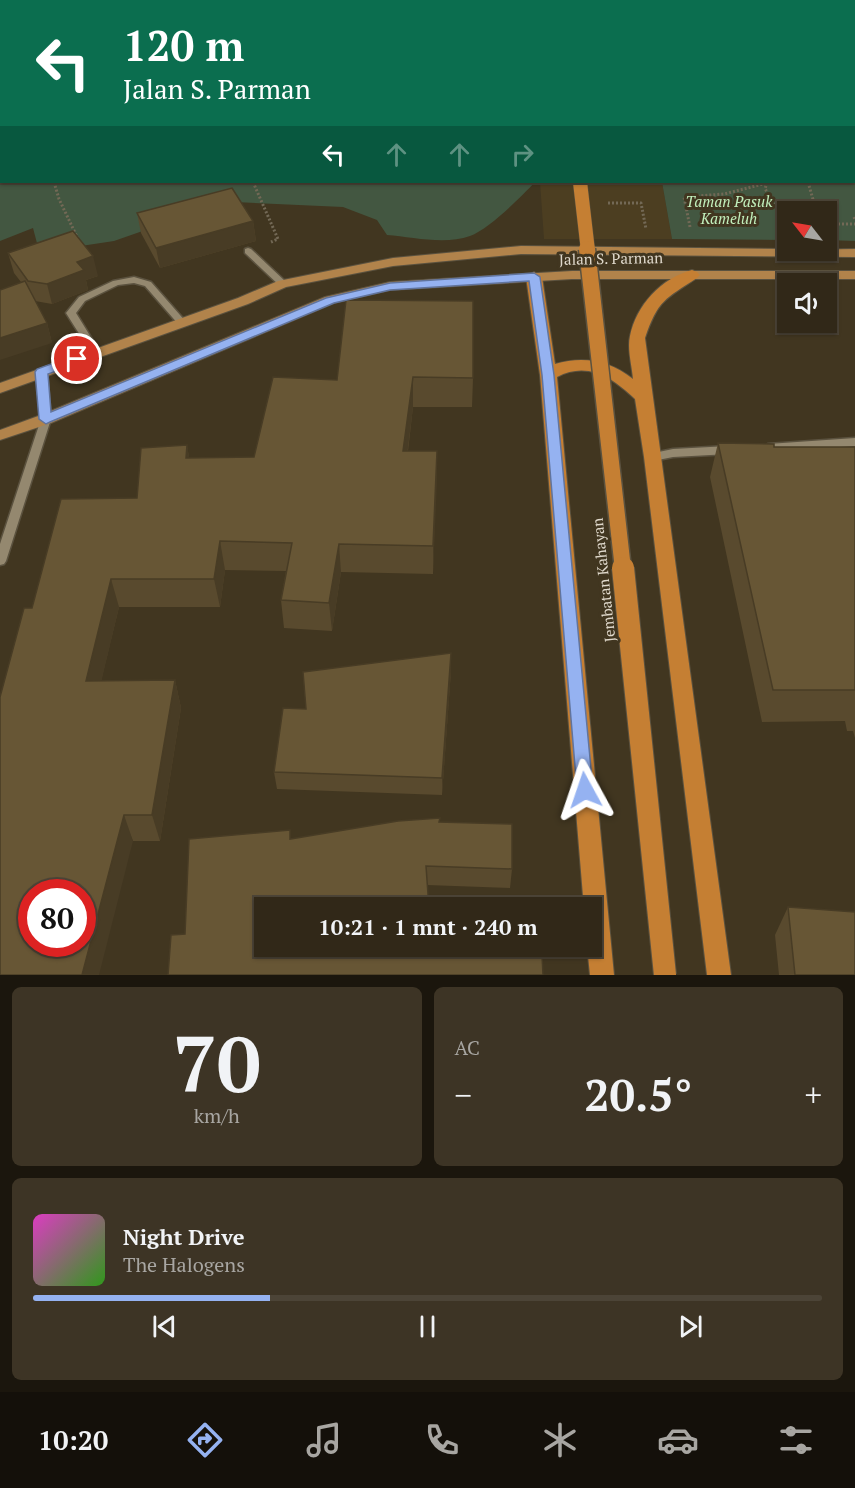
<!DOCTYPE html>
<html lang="id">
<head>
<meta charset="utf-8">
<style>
	body { margin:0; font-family:"PT Serif",serif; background:#3d3425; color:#f1f3f6; height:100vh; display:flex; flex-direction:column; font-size:22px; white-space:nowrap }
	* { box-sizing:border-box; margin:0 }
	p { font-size:20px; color:#a8a6a2 }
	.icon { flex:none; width:33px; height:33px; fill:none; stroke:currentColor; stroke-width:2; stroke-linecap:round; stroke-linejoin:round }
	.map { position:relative; height:975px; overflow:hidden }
	.side { display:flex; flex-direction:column; gap:12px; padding:12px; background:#1b160d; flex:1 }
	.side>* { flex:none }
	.hud { position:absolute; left:0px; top:0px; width:855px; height:183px; box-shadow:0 2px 4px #0004,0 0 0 2px #4c4437; background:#0b6e4f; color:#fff; overflow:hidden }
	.needle { width:39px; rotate:301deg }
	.buttons { position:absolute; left:777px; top:201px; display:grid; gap:12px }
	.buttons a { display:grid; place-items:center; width:60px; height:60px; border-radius:0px; background:#312818; box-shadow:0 2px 4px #0004,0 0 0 2px #4c4437; font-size:30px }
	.speed { position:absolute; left:18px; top:879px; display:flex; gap:12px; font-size:30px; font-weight:700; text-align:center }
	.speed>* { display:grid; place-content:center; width:78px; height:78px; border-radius:50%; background:#312818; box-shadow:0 2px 4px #0004,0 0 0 2px #4c4437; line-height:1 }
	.speed .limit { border:9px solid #d22; background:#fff; color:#111 }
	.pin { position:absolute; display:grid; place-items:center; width:51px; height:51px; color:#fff; margin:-26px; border:3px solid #fff; border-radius:50%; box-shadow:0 2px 6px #0007 }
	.me { position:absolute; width:66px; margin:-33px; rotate:355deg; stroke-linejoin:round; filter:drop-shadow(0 0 4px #0008) }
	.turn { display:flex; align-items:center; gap:21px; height:126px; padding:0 24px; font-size:27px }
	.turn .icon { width:78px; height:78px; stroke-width:2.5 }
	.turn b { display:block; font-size:42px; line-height:51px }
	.lanes { display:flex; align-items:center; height:57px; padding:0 24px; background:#0003; justify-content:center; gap:30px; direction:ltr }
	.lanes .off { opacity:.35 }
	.big { font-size:45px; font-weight:800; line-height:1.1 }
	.side .card { flex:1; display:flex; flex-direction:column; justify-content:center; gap:9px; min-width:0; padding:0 21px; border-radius:9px; background:#3d3425 }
	.side .dial { align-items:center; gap:0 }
	.dial b { font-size:78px; line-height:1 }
	.song { display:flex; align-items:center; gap:18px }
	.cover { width:72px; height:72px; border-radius:9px; background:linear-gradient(135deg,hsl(310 70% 55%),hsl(110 70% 35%)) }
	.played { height:6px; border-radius:3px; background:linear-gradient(90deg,#95b2f1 30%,#4c4437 30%) }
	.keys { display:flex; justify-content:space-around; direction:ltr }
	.heat { display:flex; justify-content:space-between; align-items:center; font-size:33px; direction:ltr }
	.side .tiles { flex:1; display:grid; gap:12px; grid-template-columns:1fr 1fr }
	.card:last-child { grid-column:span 2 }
	.trip { position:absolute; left:254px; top:897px; width:348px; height:60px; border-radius:0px; background:#312818; box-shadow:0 2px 4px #0004,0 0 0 2px #4c4437; font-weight:800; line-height:60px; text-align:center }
	.tabs { display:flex; height:96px; justify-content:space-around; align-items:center; background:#14100a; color:#a8a6a2 }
	.tabs .icon { width:42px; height:42px }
	.tabs .active { color:#95b2f1 }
	.tabs b { font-size:27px; color:#f1f3f6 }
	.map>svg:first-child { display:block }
	.built { fill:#4c3e21 }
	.green { fill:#435741 }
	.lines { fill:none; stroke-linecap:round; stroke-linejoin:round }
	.minor-casing { stroke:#5b523f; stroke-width:3 }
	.major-casing { stroke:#5b523f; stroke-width:2 }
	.highway-casing { stroke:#5b523f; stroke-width:2 }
	.path { stroke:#736956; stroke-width:3; stroke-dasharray:2 2; stroke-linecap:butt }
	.minor { fill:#94886f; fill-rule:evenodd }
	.major { fill:#b1834b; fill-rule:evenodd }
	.highway { fill:#c57f33; fill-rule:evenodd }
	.highway-bridge-far2-casing { stroke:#5b523f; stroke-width:15; stroke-linecap:butt }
	.highway-bridge-far1-casing { stroke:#5b523f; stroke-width:19; stroke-linecap:butt }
	.highway-bridge-casing { stroke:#5b523f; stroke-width:24; stroke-linecap:butt }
	.highway-bridge-far2 { stroke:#c57f33; stroke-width:14 }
	.highway-bridge-far1 { stroke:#c57f33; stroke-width:16 }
	.highway-bridge { stroke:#c57f33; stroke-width:22 }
	.wall { fill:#594a2e }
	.shaded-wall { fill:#483c25 }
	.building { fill:#675635; stroke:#483c25; stroke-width:1.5; fill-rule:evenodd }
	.route { fill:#95b2f1; stroke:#61749d; stroke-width:1.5 }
	.labels { text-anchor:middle; stroke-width:6; stroke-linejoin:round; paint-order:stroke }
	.park-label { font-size:15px; font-style:italic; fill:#c1efbc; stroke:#413620 }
	.street-label { font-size:15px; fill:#dfd8cb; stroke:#413620 }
</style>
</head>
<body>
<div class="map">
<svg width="855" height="975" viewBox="0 0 855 975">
	<rect width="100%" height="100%" fill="#413620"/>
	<!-- built -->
	<polygon class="built" points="540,182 662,182 672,239 544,239"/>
	<!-- green -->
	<path class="green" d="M0 0H855V241L827 240 826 212H788L787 240 672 239 662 182H854V2H2V182H535C521 197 489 229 470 236 445 245 412 237 387 235L377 220 343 207 235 202 177 219 114 241 61 249 38 247 33 228 0 241Z"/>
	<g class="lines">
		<!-- minor casing -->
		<g class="minor-casing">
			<g id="minor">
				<polygon points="248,248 251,249 286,282 287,284 286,286 280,286 245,253 245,249"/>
				<polygon points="134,277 151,282 187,323 185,325 179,325 145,286 134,283 118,285 85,301 76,313 100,352 98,354 92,354 66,313 79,297 113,281"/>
				<polygon points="42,369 47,372 51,419 6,561 4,564 0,565 0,544 41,419 37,372"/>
				<polygon points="855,438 855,446 768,452 763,448 768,444"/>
				<polygon points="729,446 734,450 729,454 673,457 653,461 648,457 649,454 673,449"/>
			</g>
		</g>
		<!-- major casing -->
		<g class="major-casing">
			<g id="major">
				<polygon points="521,246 788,249 788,250 855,249 855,257 521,254 393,266 286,287 248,304 0,393 0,383 238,298 278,281 393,258"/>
				<polygon points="572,271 855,271 855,279 572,279 390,290 334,303 51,423 0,440 0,430 41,415 325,297 390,282"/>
			</g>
		</g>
		<!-- highway casing -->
		<g class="highway-casing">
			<g id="highway">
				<rect x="554" y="0" width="12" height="2"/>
				<path d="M692 270 697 272 700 275 697 278C665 299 658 300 645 338L731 975H707L644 457 635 399C612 377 587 361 557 377L614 975H590L587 946H591V908H584L540 375 526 277 534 272 542 277 555 364C583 356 609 360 633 379 632 366 627 349 630 336 636 306 661 278 692 270Z"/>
			</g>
		</g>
		<!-- path -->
		<g class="path">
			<polyline points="54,182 59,199 78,239"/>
			<polyline points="253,182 278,239 271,242"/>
			<polyline points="767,182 765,189 788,219"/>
			<polyline points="808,182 814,203 823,212"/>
			<polyline points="608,203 641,203 646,229"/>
			<polyline points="826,215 838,224"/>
			<polyline points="854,217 855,220"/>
			<polyline points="826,224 855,224"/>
			<polyline points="690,227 684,197 724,194 767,183"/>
		</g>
		<!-- minor -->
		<use href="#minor" class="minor"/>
		<!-- major -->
		<use href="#major" class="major"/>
		<!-- highway -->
		<use href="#highway" class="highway"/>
		<!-- highway-bridge-far2 casing -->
		<g class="highway-bridge-far2-casing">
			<polyline id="highway-bridge-far2" points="580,182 588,251"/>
		</g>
		<!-- highway-bridge-far1 casing -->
		<g class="highway-bridge-far1-casing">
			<polyline id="highway-bridge-far1" points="587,249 623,569"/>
		</g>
		<!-- highway-bridge casing -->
		<g class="highway-bridge-casing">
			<polyline id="highway-bridge" points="623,568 665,975"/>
		</g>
		<!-- highway-bridge-far2 -->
		<use href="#highway-bridge-far2" class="highway-bridge-far2"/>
		<!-- highway-bridge-far1 -->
		<use href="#highway-bridge-far1" class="highway-bridge-far1"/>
		<!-- highway-bridge -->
		<use href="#highway-bridge" class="highway-bridge"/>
	</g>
	<!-- wall -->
	<g class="wall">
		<polygon points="137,213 253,221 256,241 160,268 141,233"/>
		<polygon points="8,253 98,276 86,280 88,290 52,304 35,301 47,323 52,343 21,282 14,273"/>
		<polygon points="346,300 473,378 472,407 413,407 408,451 437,451 433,574 341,572 332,631 284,628 281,600 286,571 225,570 220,607 119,607 101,681 175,680 181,708 160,841 133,841 32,608 137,498 187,445 189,458 254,457 337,380"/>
		<polygon points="718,443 774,447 855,447 855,738 853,731 847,731 845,721 762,722 710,477"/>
		<polygon points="451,671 442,795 277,789 274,772 306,709"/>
		<polygon points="440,822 512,869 510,888 427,885 432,956 185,934 291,839"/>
		<polygon points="788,907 855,975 779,975 775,935"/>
	</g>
	<!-- shaded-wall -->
	<g class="shaded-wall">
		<polygon points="253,221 256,241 160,268 156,248"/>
		<polygon points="93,256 98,276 86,280 88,290 52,304 47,284 77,262"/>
		<polygon points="47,323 52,343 0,360 0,338"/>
		<polygon points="413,377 413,407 404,480 403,451"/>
		<polygon points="187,445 192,474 186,458"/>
		<polygon points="437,451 437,481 433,574 433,546"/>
		<polygon points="220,541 225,570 220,607 214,579"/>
		<polygon points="339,544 341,572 332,631 329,603"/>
		<polygon points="111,579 119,607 95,708 86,681"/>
		<polygon points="451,653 451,671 442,795 442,778"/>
		<polygon points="175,680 181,708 160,841 152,815"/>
		<polygon points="124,815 133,841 99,975 82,975"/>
	</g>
	<!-- building -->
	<g class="building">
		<polygon points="232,188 253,221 156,248 137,213"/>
		<polygon points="73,231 93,256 77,262 84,270 47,284 28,281 8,253"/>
		<polygon points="25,281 47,323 0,338 0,290"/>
		<path d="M346 300 473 301V378L413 377 403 451H437L433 546 339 544 329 603 281 600 292 543 220 541 214 579H111L86 681 175 680 152 815H124L82 975H0V697L24 608H32L61 499 137 498 141 448 187 445 186 458 254 457 273 377 337 380ZM32 892H82V944H32Z"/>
		<polygon points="718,443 774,444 774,447 855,447 855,690 773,690"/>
		<polygon points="451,653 442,778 274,772 283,708 306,709 303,672"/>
		<polygon points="440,818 439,822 512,824 512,869 426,866 429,908 264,908 264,946 431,946 432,956 542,955 543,975 168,975 171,935 185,934 189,839 290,830 290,839 398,821"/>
		<polygon points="788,907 855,912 855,975 795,975"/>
	</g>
	<!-- route -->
	<polygon class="route" points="534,273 540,277 554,375 593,790 591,795 585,798 579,795 577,790 542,375 529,281 390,290 334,303 50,422 46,424 39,419 35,372 37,369 73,356 82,356 83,359 82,362 48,374 51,412 326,298 390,283"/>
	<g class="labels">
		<!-- park labels -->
		<g class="park-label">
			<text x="729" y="207">Taman Pasuk<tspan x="729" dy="17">Kameluh</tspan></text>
		</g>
		<!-- street labels -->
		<g class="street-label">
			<text transform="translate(611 259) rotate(-1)" y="5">Jalan S. Parman</text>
			<text transform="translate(604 580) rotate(-96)" y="5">Jembatan Kahayan</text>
		</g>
	</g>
</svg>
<div class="buttons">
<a><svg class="needle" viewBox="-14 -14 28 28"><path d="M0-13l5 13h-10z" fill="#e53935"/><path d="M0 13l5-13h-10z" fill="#a8a6a2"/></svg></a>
<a><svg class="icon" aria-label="sound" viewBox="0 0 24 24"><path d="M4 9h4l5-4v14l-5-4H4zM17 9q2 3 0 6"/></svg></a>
</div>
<div class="speed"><div class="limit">80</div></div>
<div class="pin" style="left:77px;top:359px;background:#d93025"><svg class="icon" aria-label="arrive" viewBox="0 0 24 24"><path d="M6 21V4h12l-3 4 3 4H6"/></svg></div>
<svg class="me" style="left:585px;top:790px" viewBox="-20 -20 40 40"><path d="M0-17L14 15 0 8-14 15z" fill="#95b2f1" stroke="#fff" stroke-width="4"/></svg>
<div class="trip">10:21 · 1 mnt · 240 m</div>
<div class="hud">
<div class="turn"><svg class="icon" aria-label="left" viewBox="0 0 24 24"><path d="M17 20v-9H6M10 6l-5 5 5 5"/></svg><div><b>120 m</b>Jalan S. Parman</div></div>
<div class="lanes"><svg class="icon" aria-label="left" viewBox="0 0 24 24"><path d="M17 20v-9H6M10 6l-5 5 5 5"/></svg><svg class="icon off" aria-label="ahead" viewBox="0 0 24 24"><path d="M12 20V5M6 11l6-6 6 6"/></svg><svg class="icon off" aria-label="ahead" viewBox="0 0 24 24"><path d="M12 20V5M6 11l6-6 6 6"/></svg><svg class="icon off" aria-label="right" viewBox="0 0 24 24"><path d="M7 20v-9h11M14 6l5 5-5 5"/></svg></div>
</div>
</div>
<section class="side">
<div class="tiles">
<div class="card dial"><b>70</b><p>km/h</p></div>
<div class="card"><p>AC</p>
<div class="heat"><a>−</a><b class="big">20.5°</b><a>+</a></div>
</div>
<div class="card">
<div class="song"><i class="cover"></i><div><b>Night Drive</b><p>The Halogens</p></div></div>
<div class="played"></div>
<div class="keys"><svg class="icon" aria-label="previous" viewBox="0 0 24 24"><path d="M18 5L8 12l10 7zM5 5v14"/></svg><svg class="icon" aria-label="pause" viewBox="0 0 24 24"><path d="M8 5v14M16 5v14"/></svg><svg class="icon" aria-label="next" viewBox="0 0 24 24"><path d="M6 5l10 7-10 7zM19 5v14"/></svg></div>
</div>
</div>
</section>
<nav class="tabs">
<b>10:20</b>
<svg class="icon active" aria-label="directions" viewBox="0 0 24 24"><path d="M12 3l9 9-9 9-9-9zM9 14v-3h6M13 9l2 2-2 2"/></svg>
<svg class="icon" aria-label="music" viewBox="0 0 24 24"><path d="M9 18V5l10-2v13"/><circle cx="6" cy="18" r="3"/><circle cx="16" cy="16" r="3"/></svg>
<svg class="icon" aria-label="phone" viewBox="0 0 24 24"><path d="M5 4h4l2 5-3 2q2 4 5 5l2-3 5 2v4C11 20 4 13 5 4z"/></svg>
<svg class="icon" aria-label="climate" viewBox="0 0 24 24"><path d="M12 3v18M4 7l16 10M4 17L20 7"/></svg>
<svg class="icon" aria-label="car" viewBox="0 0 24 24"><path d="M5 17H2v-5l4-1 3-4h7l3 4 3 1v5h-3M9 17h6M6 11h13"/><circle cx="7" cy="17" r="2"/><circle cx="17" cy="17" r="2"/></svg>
<svg class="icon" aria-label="filters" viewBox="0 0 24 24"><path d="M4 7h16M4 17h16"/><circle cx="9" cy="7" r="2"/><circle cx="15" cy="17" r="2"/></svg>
</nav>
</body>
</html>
